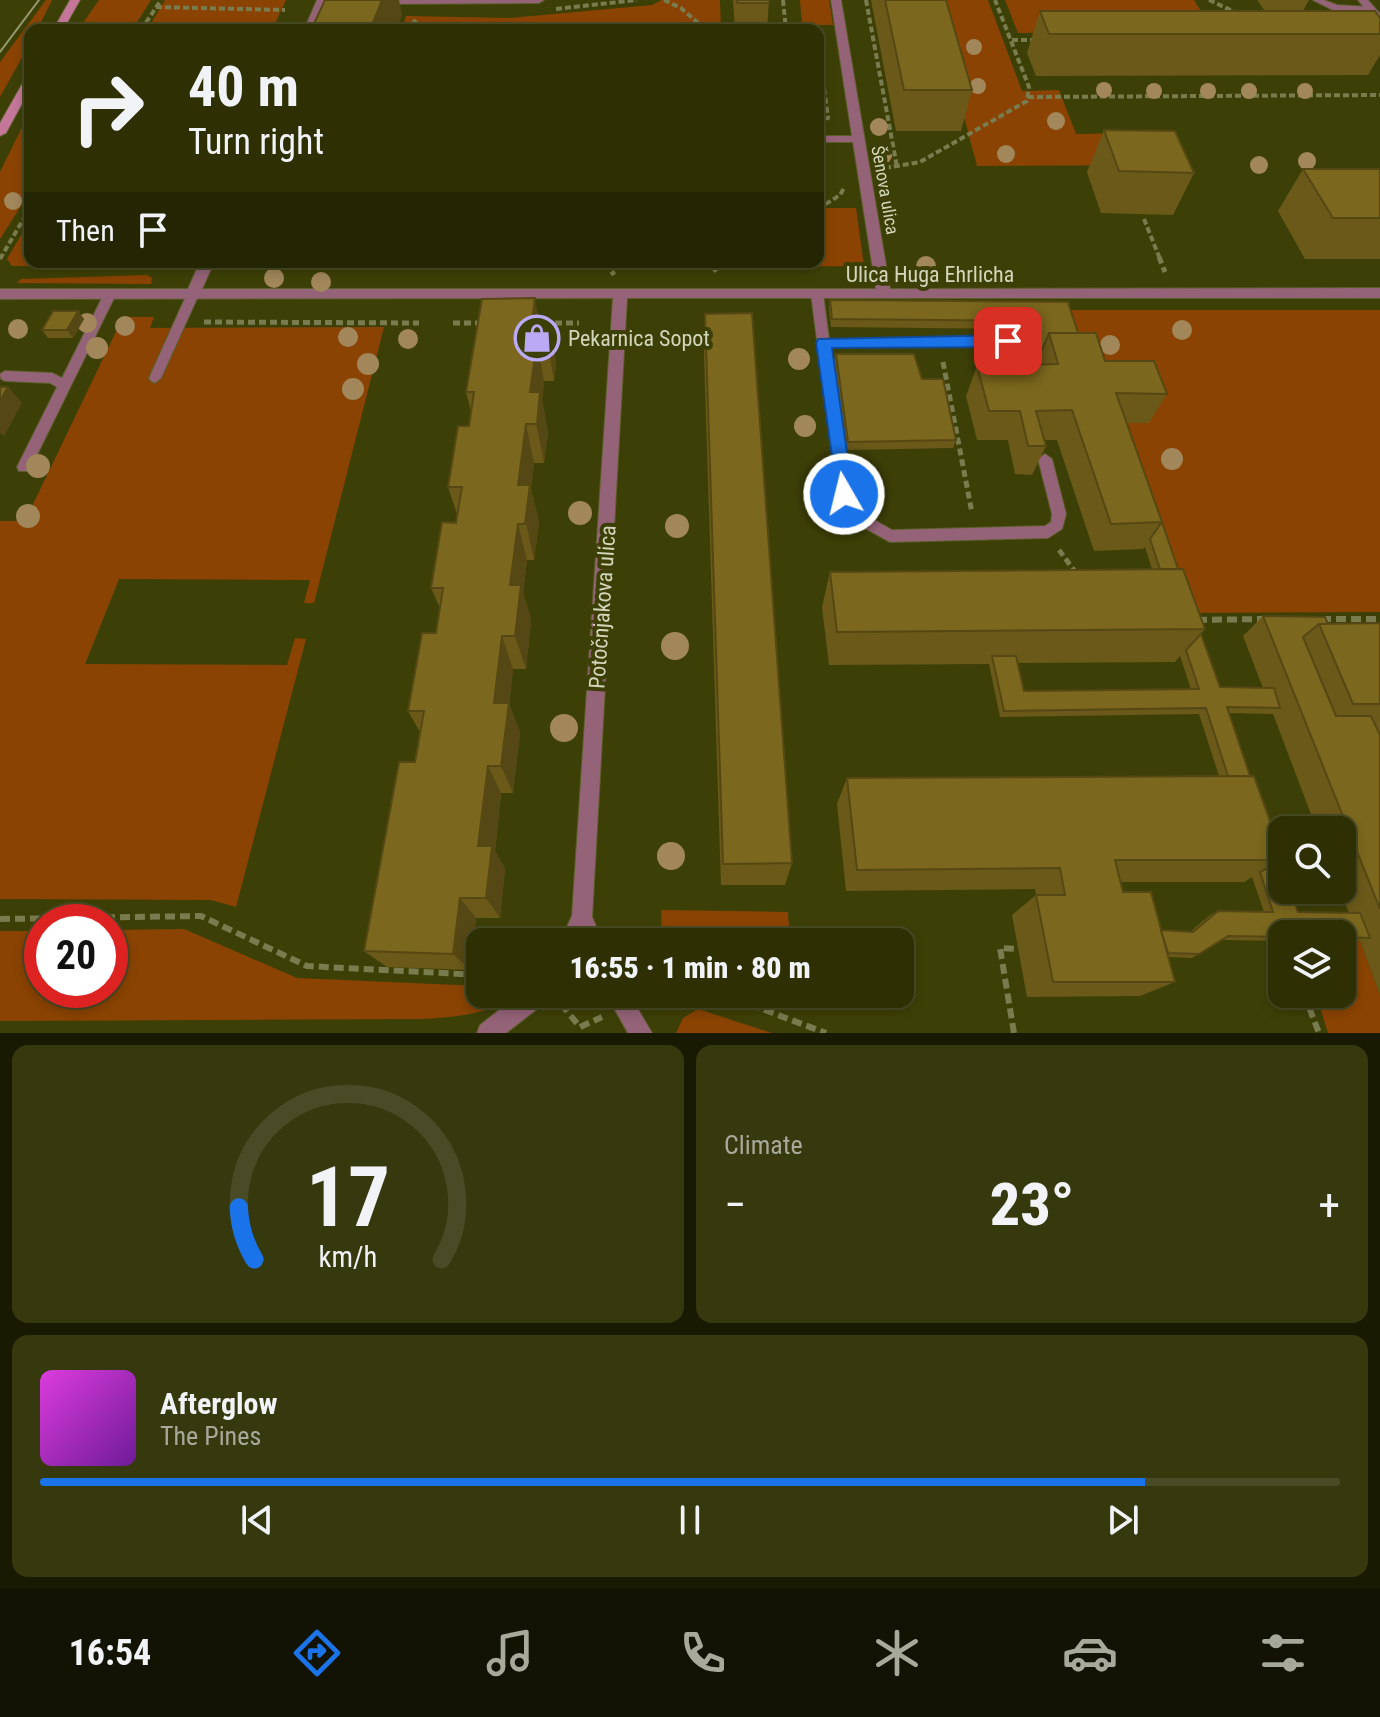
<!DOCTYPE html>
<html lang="en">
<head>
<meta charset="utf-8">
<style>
	body { margin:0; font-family:"Roboto Condensed",sans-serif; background:#36380e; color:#f1f3f6; height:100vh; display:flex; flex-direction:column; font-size:30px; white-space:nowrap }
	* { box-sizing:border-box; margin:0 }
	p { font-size:26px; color:#a7a99a }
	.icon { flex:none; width:44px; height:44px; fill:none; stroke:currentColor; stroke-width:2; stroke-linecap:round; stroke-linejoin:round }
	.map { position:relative; height:1033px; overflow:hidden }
	.details { display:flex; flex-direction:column; gap:12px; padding:12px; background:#191a02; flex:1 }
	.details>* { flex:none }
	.guide { position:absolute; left:24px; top:24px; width:800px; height:244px; border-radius:16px; box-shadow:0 4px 12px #0003,0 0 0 2px #494b26; background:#2e3004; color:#f1f3f6; overflow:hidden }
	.fabs { position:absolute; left:1268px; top:816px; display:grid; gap:16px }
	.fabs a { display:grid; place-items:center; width:88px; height:88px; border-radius:16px; background:#2e3004; box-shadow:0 4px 12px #0003,0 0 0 2px #494b26; font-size:40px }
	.speed { position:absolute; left:24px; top:904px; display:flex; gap:16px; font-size:40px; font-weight:700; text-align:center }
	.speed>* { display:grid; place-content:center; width:104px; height:104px; border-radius:50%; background:#2e3004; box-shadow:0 4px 12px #0003,0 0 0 2px #494b26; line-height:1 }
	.speed .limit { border:12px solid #d22; background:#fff; color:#111 }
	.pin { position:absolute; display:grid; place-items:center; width:68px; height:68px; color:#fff; margin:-34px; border-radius:16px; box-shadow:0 4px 12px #0006 }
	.me { position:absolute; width:88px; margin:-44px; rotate:352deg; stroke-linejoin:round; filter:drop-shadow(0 0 6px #0008) }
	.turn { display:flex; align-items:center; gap:28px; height:168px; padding:0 32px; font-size:36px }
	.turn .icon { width:104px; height:104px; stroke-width:2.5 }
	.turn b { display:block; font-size:56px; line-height:68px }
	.then { display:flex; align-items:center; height:76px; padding:0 32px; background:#0003; gap:16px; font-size:30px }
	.big { font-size:60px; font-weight:800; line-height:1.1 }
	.details .card { flex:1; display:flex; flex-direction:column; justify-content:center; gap:12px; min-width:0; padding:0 28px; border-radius:16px; background:#36380e }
	.details .dial { align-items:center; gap:0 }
	.dial svg { height:208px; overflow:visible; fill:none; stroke:#494b26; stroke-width:7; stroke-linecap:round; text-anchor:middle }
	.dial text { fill:#f1f3f6; stroke:none }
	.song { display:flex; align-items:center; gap:24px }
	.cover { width:96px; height:96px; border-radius:12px; background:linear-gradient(135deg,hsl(300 70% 55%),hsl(280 70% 35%)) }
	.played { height:8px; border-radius:4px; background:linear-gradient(90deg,#1a73e8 85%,#494b26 85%) }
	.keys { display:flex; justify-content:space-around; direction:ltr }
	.heat { display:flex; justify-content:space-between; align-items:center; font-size:44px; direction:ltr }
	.details .tiles { flex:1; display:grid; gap:12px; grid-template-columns:1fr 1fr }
	.card:last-child { grid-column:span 2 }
	.trip { position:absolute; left:466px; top:928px; width:448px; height:80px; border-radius:16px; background:#2e3004; box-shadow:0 4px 12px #0003,0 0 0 2px #494b26; font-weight:800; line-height:80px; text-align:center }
	.dock { display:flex; height:128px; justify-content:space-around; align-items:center; background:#121302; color:#a7a99a }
	.dock .icon { width:56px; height:56px }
	.dock .current { color:#1a73e8 }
	.dock b { font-size:36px; color:#f1f3f6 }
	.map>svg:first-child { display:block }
	.green { fill:#8a4302 }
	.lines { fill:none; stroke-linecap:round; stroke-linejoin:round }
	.lane-casing { stroke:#5b5e2a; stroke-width:2 }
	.street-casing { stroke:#5b5e2a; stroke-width:2 }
	.secondary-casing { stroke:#5b5e2a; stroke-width:2 }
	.path-far2 { stroke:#797c4e; stroke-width:4; stroke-dasharray:6 3; stroke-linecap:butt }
	.path-far1 { stroke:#797c4e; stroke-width:5; stroke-dasharray:7 4; stroke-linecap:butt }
	.path { stroke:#797c4e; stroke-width:6; stroke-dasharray:10 5; stroke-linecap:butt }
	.lane { fill:#956378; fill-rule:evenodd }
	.street { fill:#956378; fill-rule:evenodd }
	.secondary { fill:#c57799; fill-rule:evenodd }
	.tram { stroke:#959870; stroke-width:2 }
	.tree { fill:#a2875b }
	.wall { fill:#6a5919; fill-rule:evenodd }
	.shaded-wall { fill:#564814 }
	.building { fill:#7b671d; stroke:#564814; stroke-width:2 }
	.route { fill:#1a73e8; stroke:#114b97; stroke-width:2 }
	.labels { text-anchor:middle; stroke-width:8; stroke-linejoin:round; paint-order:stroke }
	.far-street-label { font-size:18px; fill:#d3d6bb; stroke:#3d4006 }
	.street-label { font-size:22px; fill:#d3d6bb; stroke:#3d4006 }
	.poi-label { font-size:22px; fill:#d3d6bb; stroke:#3d4006; text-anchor:start }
</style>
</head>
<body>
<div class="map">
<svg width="1380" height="1033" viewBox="0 0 1380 1033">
	<rect width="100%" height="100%" fill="#3d4006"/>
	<!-- green -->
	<g class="green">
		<polygon points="46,0 52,0 37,30 30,30 30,43 0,97 0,62"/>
		<polygon points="99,0 151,0 132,30 78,30"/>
		<polygon points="165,0 286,0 272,30 147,30"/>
		<polygon points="662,0 720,0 721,30 401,30 406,16 510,18 652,5"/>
		<polygon points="800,0 829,0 833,25 802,25"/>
		<polygon points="933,0 988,0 1022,91 1059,90 1076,134 1143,133 1157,165 977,166"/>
		<polygon points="1005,0 1194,0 1213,31 1018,33"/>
		<polygon points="30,111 30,192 0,239 0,172"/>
		<polygon points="818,208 856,208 864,266 711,267 711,262 818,262"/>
		<polygon points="30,220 30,262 162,262 154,267 12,266 7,259"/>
		<polygon points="147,275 152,278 151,284 17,283 21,279"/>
		<polygon points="1064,310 1380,310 1380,612 1187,613 1090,391"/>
		<polygon points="123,317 154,317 150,328 384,327 314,603 304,603 310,580 119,579 85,664 287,665 295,638 306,639 236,907 211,900 0,899 0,521 25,521"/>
		<polygon points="661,910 788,912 790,942 662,942"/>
		<path d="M184 929 297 978 480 986V994H515C489 1015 456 1017 423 1019L0 1021V931H42V990H110V930Z"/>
		<polygon points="1342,941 1360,941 1380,995 1380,1033 1328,1033 1316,994 1342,994"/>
		<polygon points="698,1009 772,1033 676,1033 683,1018"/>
	</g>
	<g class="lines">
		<!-- lane casing -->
		<g class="lane-casing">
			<g id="lane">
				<polygon points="1313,0 1324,0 1337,5 1371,7 1375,10 1371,13 1335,11"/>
				<polygon points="110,290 116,294 31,467 29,471 19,471 17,467 57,387 50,383 5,381 1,379 0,374 5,371 52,373 62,378 104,294"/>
				<polygon points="193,290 199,294 161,378 155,383 151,381 149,378 187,294"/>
				<polygon points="817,290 823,294 829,339 1008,337 1014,341 1008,345 830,347 851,492 871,518 892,530 1045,526 1051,522 1052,514 1038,459 1045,454 1052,459 1066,514 1062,529 1048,538 890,542 861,526 837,494 811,294"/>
			</g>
		</g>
		<!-- street casing -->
		<g class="street-casing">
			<g id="street">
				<polygon points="317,0 327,0 314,30 304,30"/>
				<polygon points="375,0 544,0 539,3 379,4"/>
				<polygon points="831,0 841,0 890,289 1380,288 1380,298 627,298 592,917 603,942 560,942 572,916 613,298 0,299 0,289 188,289 200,262 214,262 202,289 876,289 853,142 818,142 818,136 852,136"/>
				<polygon points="1358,0 1368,0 1380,14 1380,24 1376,23"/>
				<polygon points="520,994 549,994 546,1002 506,1033 477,1033 480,1025"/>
				<polygon points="606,994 629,994 652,1033 628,1033"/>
			</g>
		</g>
		<!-- secondary casing -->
		<g class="secondary-casing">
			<g id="secondary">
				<polygon points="70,0 80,0 63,30 53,30"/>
				<polygon points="30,76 30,89 6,133 0,136 0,123 25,79"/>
			</g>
		</g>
		<!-- path-far2 -->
		<g class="path-far2">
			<polyline points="664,0 681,8 706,30"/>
			<polyline points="783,0 786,30"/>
			<polyline points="866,0 897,167"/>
			<polyline points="1209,0 1237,13"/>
			<polyline points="156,7 285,10"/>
			<polyline points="556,9 637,0"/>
			<polyline points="413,20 424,30"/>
			<polyline points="141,30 161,0"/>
			<polyline points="1012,40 1035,40"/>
			<polyline points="823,80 828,118 824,119"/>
			<polyline points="1028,97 1380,95"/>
			<polyline points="885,168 920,162 1027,101 1029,87 995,0"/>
			<polyline points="818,209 840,195 844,188"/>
			<polyline points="1144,219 1160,259"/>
			<polyline points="0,259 30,208"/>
		</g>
		<!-- path-far1 -->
		<g class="path-far1">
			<polyline points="1159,257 1165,272"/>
			<polyline points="606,262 614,275"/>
			<polyline points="713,271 725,262"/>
			<polyline points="204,322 419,323"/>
			<polyline points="453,323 482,323"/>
			<polyline points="544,323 579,323"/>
			<polyline points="943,362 972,513"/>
			<polyline points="1059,550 1076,573"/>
		</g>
		<!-- path -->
		<g class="path">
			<polyline points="1321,619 1380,619"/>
			<polyline points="1197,620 1263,619"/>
			<polyline points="0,919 201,916 307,966 480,975"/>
			<polyline points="722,994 826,1033"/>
			<polyline points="1304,994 1319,1033"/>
			<polyline points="561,1004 580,1027 602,1017"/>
			<polyline points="1014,1033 1000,948 1018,949"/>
		</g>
		<!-- lane -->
		<use href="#lane" class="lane"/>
		<!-- street -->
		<use href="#street" class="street"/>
		<!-- secondary -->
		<use href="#secondary" class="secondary"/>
		<!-- tram -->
		<polyline class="tram" points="0,52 39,0"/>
	</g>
	<!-- trees -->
	<g class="tree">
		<circle cx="974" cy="47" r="8"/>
		<circle cx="978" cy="86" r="8"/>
		<circle cx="1104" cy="90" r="8"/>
		<circle cx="1154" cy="91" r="8"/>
		<circle cx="1208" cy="91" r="8"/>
		<circle cx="1249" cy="91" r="8"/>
		<circle cx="1305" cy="91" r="8"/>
		<circle cx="1056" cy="121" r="9"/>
		<circle cx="879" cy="127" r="9"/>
		<circle cx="1006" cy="154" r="9"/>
		<circle cx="883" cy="155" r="9"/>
		<circle cx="1307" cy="161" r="9"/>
		<circle cx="1259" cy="165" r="9"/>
		<circle cx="13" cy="201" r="9"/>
		<circle cx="889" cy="212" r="9"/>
		<circle cx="926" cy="266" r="10"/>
		<circle cx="274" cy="278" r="10"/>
		<circle cx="321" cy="282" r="10"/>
		<circle cx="87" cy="323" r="10"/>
		<circle cx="125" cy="326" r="10"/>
		<circle cx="18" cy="329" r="10"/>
		<circle cx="1182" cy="330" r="10"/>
		<circle cx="348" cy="337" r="10"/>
		<circle cx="408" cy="339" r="10"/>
		<circle cx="1110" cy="345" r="10"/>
		<circle cx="97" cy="348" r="11"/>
		<circle cx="799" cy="359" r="11"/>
		<circle cx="368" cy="364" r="11"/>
		<circle cx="353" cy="389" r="11"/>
		<circle cx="805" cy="426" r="11"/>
		<circle cx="1172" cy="459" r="11"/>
		<circle cx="38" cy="466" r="12"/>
		<circle cx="818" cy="494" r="12"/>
		<circle cx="580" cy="513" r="12"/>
		<circle cx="28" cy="516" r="12"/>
		<circle cx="677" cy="526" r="12"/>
		<circle cx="675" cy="646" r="14"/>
		<circle cx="564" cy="728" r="14"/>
		<circle cx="671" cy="856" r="14"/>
	</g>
	<!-- wall -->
	<g class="wall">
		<polygon points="733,0 769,0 767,30 735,30"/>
		<polygon points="871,0 946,0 972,90 961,131 896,131"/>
		<polygon points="1257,0 1309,0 1303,11 1380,18 1380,55 1368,75 1036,76 1027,53 1040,11 1265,11"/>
		<polygon points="1104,130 1194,173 1173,215 1101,213 1087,172"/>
		<polygon points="1303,169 1380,169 1380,259 1305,259 1278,211"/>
		<path d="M830 300 1068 302 1078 333 1105 361 1167 394 1149 423H1127L1178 569 1205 629 1201 634 1220 687 1263 688 1243 636 1263 616 1328 624 1380 623V733H1379L1380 735V995L1360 941H1342V934H1282V941L1222 940 1192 958 1169 957 1175 982 1140 996 1027 997 1012 915 1036 895 1035 889 846 891 837 804 847 778 1219 776 1199 714 1000 717 989 664 829 665 822 607 830 572 1152 569 1145 547 1143 549 1094 551 1057 440H1044L1046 446 1032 475 1015 474 1008 440H977L966 396 977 366 1037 365 1027 329 831 327 829 308ZM1180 656 1191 689 1024 691 1018 663 1175 662ZM1229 713 1273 714 1317 830H1342V890H1340L1349 913 1298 912 1280 861 1282 860V855L1250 776ZM1252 877 1264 912 1218 911 1210 915 1190 932 1161 930 1123 892 1121 882H1244Z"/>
		<polygon points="78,311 84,319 73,338 48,338 42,330"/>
		<polygon points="705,314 792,863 785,885 721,885 704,355"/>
		<polygon points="539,322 556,362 554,381 544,381 542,400 548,432 544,463 534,463 531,489 539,522 534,560 527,560 523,592 531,620 526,669 513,669 509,704 520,733 513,793 501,793 495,851 505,869 500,918 476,918 470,970 387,967 364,951 415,762 420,732 408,711 436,633 440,608 431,588 456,523 457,514 448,487 469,426 471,411 466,392"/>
		<polygon points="836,354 922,379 956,440 953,448 846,450 834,362"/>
	</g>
	<!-- shaded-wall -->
	<g class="shaded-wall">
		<polygon points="382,0 399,0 402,15 397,30 370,30"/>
		<polygon points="535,298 542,339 537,341 544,381 542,400 548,432 544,463 530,392 532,322"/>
		<polygon points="78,311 84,319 73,338 67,330"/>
		<polygon points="549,321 556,362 554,381 547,341"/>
		<polygon points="0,385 5,391 8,387 22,403 4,436 0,433"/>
		<polygon points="526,424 534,463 531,489 539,522 534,560 518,485"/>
		<polygon points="518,524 527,560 523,592 531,620 526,669 515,636 510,585"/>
		<polygon points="502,636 513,669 509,704 520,733 513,793 501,766 494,703"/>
		<polygon points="488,766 501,793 495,851 505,869 500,918 486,898 478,846"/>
		<polygon points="460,898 476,918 470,970 453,954"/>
	</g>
	<!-- building -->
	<g class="building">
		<polygon points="325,0 382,0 370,30 311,30"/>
		<rect x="737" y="0" width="32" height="3"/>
		<polygon points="885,0 946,0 972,90 904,90"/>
		<polygon points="1040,11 1375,11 1380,18 1380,34 1049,34"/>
		<polygon points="1104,130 1175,131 1194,173 1119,171"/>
		<polygon points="1303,169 1380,169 1380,218 1333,218"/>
		<polygon points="535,298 532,322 549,321 547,341 537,341 530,392 540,392 537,424 526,424 518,485 530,485 525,524 518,524 510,585 521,585 515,636 502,636 494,703 509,703 501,766 488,766 478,846 492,846 486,898 460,898 453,954 364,951 399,762 415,762 424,711 408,711 422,633 436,633 443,588 431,588 442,522 456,523 462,487 448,487 458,426 469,426 474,392 466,392 482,299"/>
		<polygon points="830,300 1068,302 1078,333 1049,333 1040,355 1031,321 832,319"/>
		<polygon points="53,311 78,311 67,330 42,330"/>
		<polygon points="752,313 792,863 723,864 705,314"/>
		<polygon points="1049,333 1096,333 1105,361 1154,361 1167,394 1116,393 1162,522 1111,524 1072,410 1036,411 1046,446 1028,446 1020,411 989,411 977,366 1058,364"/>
		<polygon points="836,354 914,354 922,379 943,379 956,440 848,442"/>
		<polygon points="0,387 8,387 0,401"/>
		<polygon points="1162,522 1178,569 1160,569 1150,539"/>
		<polygon points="1183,569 1205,629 837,632 830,572"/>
		<polygon points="1263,616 1325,617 1328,624 1319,624 1303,637 1336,716 1371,716 1380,735 1380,909"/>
		<polygon points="1380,623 1380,704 1353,704 1319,624"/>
		<polygon points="1201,634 1220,687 1274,688 1280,708 1227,707 1250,776 1228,776 1206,708 1004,711 992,656 1016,656 1024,691 1199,689 1186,650"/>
		<polygon points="1254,776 1282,855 1282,860 1115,860 1123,892 1151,892 1175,982 1053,982 1036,895 1065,895 1060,868 857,870 847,778"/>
		<polygon points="1280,861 1282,866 1282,890 1290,890 1298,912 1360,913 1370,938 1342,937 1342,934 1282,934 1282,937 1228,936 1199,954 1168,953 1161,930 1193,932 1218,911 1273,912 1260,872"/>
	</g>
	<!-- route -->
	<polygon class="route" points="1008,335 1016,341 1008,347 832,348 853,494 844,501 838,499 816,343 818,339"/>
	<!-- icons -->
	<defs>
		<g id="shop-ring" transform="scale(2.3)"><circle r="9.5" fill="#3d4006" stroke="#baaaf6" stroke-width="1.5"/><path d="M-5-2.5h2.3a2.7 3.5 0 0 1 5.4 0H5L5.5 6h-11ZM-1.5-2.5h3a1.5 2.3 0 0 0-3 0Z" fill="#baaaf6"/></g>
	</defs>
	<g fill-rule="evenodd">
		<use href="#shop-ring" x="537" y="338"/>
	</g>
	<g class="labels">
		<!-- far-street labels -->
		<g class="far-street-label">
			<text transform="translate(885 190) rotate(80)" y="6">Šenova ulica</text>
		</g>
		<!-- street labels -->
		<g class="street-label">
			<text x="930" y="282">Ulica Huga Ehrlicha</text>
			<text transform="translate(602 607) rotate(-86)" y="8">Potočnjakova ulica</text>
		</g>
		<!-- poi labels -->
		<g class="poi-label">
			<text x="568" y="346">Pekarnica Sopot</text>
		</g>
	</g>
</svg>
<div class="fabs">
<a><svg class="icon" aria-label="search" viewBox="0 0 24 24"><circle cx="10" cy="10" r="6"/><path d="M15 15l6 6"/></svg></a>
<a><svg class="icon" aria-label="layers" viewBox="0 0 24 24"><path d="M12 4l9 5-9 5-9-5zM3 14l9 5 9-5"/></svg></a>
</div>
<div class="speed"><div class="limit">20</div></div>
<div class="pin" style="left:1008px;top:341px;background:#d93025"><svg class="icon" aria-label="arrive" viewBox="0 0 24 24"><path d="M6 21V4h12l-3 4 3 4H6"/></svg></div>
<svg class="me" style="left:844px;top:494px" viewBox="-20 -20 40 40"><circle r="17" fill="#1a73e8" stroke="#fff" stroke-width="3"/><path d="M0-11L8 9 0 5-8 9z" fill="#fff"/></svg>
<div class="trip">16:55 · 1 min · 80 m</div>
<div class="guide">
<div class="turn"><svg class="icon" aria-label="right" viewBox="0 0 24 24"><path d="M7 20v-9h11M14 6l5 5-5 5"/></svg><div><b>40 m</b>Turn right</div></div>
<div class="then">Then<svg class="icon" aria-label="arrive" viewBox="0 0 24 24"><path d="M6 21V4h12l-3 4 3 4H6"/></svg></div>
</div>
</div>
<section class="details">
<div class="tiles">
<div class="card dial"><svg viewBox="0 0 100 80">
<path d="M14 69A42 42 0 1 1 86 69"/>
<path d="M14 69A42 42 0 0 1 8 49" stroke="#1a73e8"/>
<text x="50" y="56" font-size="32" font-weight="700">17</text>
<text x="50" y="72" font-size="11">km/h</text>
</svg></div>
<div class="card"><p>Climate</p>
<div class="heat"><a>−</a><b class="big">23°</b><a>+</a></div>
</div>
<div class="card">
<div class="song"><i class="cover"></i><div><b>Afterglow</b><p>The Pines</p></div></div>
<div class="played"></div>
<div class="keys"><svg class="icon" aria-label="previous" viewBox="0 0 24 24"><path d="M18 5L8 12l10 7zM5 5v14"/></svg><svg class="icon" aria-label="pause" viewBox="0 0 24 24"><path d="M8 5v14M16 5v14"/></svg><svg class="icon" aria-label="next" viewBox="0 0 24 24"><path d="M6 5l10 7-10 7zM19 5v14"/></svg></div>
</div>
</div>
</section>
<nav class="dock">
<b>16:54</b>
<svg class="icon current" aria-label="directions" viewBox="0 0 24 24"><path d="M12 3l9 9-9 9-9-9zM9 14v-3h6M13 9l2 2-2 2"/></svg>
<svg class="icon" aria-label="music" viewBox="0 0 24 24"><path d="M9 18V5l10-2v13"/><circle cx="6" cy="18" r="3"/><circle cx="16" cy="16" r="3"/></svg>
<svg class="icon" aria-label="phone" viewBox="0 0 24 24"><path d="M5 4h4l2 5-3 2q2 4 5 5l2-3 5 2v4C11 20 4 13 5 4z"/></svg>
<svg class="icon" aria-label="climate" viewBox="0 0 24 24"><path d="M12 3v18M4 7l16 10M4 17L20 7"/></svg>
<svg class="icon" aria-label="car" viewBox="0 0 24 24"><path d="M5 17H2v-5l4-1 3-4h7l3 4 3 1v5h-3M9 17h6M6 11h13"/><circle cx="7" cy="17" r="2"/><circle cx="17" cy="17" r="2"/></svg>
<svg class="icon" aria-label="filters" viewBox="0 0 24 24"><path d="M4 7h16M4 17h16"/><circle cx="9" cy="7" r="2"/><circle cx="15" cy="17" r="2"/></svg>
</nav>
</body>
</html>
